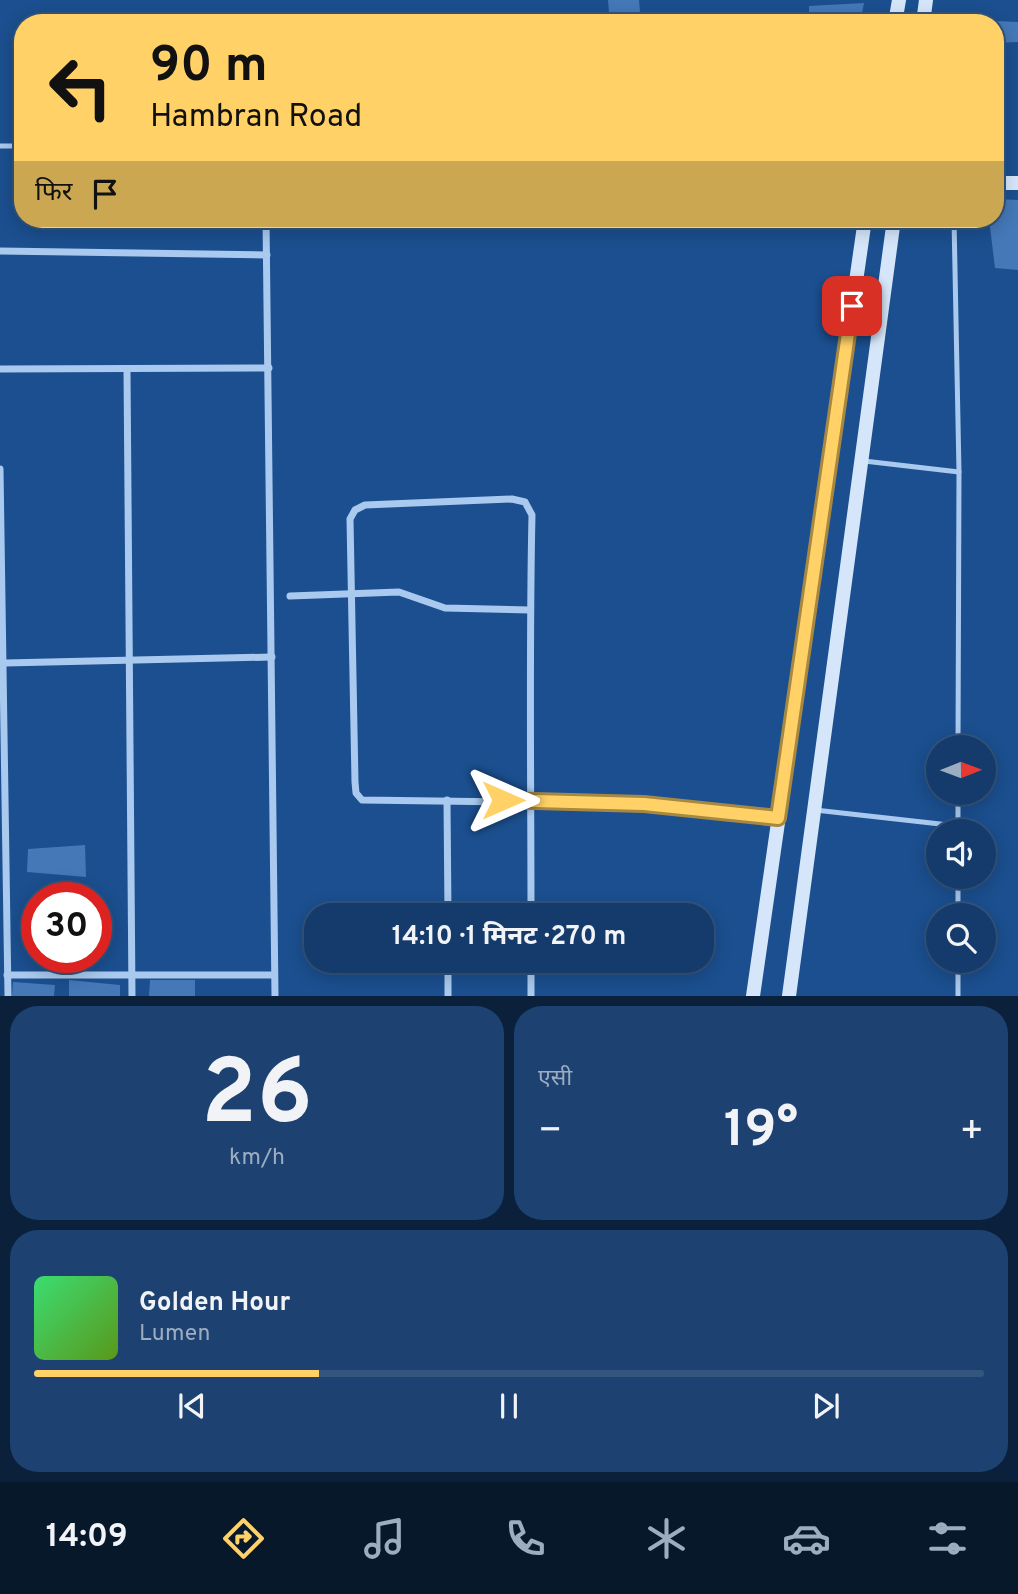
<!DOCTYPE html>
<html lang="hi">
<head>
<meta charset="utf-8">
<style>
	body { margin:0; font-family:Overpass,"Noto Sans Devanagari",sans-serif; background:#1d4271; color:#f1f3f6; height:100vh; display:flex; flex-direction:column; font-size:26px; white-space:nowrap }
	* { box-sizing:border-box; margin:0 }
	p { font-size:23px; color:#9dadc1 }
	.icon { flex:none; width:38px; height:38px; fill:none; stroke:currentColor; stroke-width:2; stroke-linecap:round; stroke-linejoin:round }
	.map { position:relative; height:996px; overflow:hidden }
	.side { display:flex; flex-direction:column; gap:10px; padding:10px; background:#0b203b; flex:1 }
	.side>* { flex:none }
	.banner { position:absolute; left:14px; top:14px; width:990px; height:214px; border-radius:28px; box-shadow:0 4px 18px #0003,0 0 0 2px #33557e; background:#ffd166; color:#111; overflow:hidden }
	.needle { width:46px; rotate:89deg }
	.controls { position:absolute; left:926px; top:735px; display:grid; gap:14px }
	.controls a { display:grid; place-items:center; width:70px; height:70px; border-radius:50%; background:#143b6b; box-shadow:0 4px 18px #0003,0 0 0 2px #33557e; font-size:35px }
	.speed { position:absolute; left:21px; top:882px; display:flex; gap:14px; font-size:35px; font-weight:700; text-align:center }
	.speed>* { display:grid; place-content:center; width:91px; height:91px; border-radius:50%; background:#143b6b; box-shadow:0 4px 18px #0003,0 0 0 2px #33557e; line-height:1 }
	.speed .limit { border:10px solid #d22; background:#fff; color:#111 }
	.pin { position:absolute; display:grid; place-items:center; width:60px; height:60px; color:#fff; margin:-30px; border-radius:14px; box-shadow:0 4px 10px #0006 }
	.me { position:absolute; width:77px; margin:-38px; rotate:90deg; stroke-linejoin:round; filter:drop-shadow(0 0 5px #0008) }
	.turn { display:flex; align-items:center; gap:24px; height:147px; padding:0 21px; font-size:32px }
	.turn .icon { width:91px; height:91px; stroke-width:2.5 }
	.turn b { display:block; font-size:49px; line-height:60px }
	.then { display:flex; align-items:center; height:66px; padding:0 21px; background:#0003; gap:14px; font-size:26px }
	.big { font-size:52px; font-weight:700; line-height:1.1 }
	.side .tile { flex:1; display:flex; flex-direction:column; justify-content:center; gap:10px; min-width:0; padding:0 24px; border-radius:28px; background:#1d4271 }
	.side .dial { align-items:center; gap:0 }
	.dial b { font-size:91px; line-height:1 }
	.song { display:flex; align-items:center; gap:21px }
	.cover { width:84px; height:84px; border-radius:10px; background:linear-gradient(135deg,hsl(140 70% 55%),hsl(90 70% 35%)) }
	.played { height:7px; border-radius:4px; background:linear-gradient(90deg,#ffd166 30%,#33557e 30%) }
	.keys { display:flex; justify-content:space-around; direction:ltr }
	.heat { display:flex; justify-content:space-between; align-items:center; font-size:38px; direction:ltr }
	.side .tiles { flex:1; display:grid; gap:10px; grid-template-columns:1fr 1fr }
	.tile:last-child { grid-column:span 2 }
	.trip { position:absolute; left:304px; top:903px; width:410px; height:70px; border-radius:28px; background:#143b6b; box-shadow:0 4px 18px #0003,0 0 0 2px #33557e; font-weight:700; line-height:70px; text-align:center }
	.tabs { display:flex; height:112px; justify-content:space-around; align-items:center; background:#08182b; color:#9dadc1 }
	.tabs .icon { width:49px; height:49px }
	.tabs .selected { color:#ffd166 }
	.tabs b { font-size:32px; color:#f1f3f6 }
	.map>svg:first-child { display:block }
	.building { fill:#4478b7 }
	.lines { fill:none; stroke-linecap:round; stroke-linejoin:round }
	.lane { stroke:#a9c9ee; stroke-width:5 }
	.street { stroke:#a9c9ee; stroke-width:7 }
	.secondary { stroke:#d6e6fa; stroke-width:14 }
	.route-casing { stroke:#a68842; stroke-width:18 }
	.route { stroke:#ffd166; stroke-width:12 }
</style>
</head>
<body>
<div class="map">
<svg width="1018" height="996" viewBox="0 0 1018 996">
	<rect width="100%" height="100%" fill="#1b4f8f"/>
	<!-- building -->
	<g class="building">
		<polygon points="608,0 639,0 640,12 609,13"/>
		<polygon points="864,3 860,23 809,23 809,6"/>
		<polygon points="996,21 1018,22 1018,42 996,43"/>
		<polygon points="996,199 1018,200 1018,270 995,268 989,219 996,219"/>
		<polygon points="85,845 86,877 27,872 28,849"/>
		<polygon points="69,980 120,985 120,996 69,996"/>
		<polygon points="150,980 195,980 195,996 149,996"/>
		<polygon points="13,982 55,985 54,996 12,996"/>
	</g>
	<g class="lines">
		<!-- lane -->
		<g class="lane">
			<polyline points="0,146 23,146"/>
			<polyline points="954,219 959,472 958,747"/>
			<polyline points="864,461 959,472"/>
			<polyline points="815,810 958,826"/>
			<polyline points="958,831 958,793"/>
			<polyline points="958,915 958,877"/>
			<polyline points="958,996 958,961"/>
		</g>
		<!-- street -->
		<g class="street">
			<polyline points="266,219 275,996"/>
			<polyline points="702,219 864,225"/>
			<polyline points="0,251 267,255"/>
			<polyline points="0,369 269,368"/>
			<polyline points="127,370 132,996"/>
			<polyline points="0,469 8,996"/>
			<polyline points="290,596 399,592 445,608 530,610"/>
			<polyline points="5,663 272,657"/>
			<polyline points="447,800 448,915"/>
			<path d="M531 915C531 782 529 648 532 515L525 502 512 499 365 505 355 510 350 519 355 782 356 793 362 800 644 804 778 818"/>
			<polyline points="448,961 448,996"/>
			<polyline points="7,975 274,975"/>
			<polyline points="531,996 531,961"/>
		</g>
		<!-- secondary -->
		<g class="secondary">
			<polyline points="895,23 899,0"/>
			<polyline points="923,23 926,0"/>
			<polyline points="996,183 1018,183"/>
			<polyline points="753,996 865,219"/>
			<polyline points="789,996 894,219"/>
		</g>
	</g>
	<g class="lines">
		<!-- route casing -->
		<g class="route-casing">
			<polyline id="route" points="503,800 644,804 778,818 852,306"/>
		</g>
		<!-- route -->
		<use href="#route" class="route"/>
	</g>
</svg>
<div class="controls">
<a><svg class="needle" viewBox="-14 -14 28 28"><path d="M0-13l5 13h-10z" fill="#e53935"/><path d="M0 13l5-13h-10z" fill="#9dadc1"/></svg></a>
<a><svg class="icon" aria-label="sound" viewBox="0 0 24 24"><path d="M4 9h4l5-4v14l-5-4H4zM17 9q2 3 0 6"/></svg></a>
<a><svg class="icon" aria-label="search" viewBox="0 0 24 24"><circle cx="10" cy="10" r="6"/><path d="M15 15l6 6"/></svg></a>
</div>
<div class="speed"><div class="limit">30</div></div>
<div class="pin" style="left:852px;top:306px;background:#d93025"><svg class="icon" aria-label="arrive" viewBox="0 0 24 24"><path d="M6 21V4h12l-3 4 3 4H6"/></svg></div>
<svg class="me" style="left:503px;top:800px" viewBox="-20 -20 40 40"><path d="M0-17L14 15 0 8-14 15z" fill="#ffd166" stroke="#fff" stroke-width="4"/></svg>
<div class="trip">14:10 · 1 मिनट · 270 m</div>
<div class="banner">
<div class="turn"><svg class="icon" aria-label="left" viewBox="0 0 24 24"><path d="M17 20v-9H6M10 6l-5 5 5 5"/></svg><div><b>90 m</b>Hambran Road</div></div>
<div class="then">फिर<svg class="icon" aria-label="arrive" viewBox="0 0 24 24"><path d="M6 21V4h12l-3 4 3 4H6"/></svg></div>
</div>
</div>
<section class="side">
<div class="tiles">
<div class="tile dial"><b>26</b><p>km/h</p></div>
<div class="tile"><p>एसी</p>
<div class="heat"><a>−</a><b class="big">19°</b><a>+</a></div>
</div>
<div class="tile">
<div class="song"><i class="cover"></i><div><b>Golden Hour</b><p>Lumen</p></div></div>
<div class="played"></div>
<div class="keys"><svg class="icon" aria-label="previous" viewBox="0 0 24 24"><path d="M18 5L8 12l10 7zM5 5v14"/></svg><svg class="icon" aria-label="pause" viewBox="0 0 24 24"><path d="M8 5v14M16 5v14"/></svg><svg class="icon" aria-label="next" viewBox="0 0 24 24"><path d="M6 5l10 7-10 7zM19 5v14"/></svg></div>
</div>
</div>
</section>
<nav class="tabs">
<b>14:09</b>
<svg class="icon selected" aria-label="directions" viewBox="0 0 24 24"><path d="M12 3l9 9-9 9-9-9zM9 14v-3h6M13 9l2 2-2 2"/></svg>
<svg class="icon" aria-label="music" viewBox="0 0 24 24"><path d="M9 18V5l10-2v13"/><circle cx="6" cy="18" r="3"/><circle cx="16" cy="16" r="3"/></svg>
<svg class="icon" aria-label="phone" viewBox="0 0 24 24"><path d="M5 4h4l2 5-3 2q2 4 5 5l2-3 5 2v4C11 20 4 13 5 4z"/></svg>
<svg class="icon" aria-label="climate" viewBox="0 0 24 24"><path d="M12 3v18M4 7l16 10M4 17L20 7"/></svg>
<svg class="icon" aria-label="car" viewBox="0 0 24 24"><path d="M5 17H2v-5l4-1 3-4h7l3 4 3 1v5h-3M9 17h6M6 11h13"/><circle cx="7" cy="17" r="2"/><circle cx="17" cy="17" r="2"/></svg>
<svg class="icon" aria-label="filters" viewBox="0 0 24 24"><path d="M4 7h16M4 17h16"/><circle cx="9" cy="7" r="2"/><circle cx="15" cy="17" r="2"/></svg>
</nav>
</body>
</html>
